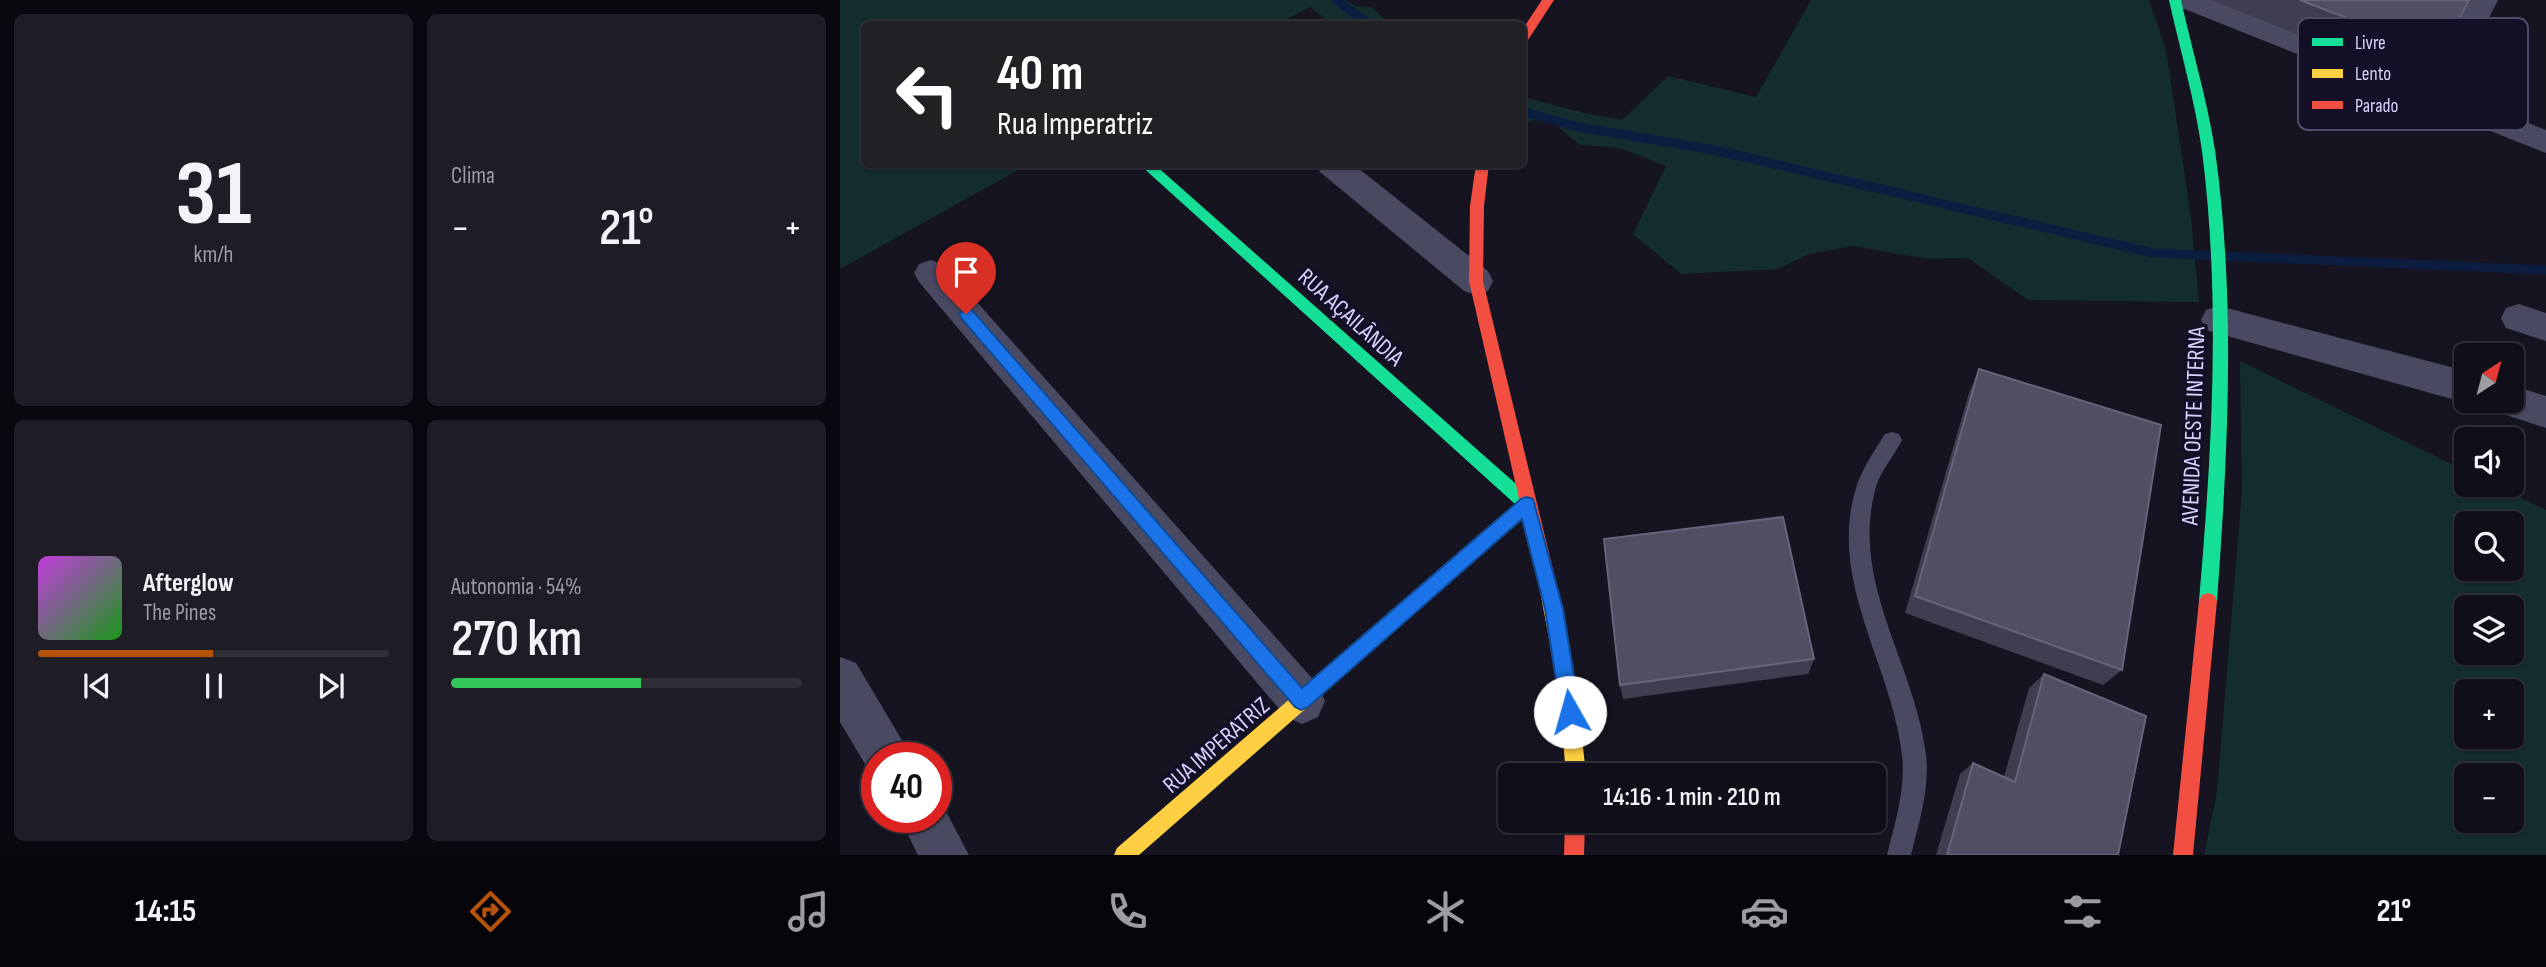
<!DOCTYPE html>
<html lang="pt">
<head>
<meta charset="utf-8">
<style>
	body { margin:0; font-family:"Sofia Sans Condensed",sans-serif; background:#1e1d26; color:#f1f3f6; height:100vh; display:flex; flex-direction:column; font-size:26px; white-space:nowrap }
	* { box-sizing:border-box; margin:0 }
	p { font-size:23px; color:#9c9ca2 }
	.icon { flex:none; width:38px; height:38px; fill:none; stroke:currentColor; stroke-width:2; stroke-linecap:round; stroke-linejoin:round }
	.map { position:relative; flex:1; overflow:hidden }
	.sheet { display:flex; flex-direction:column; gap:14px; padding:14px; background:#09080e; width:840px }
	.sheet>* { flex:none }
	.guide { position:absolute; left:21px; top:21px; width:665px; height:147px; border-radius:10px; box-shadow:0 2px 5px #0004,0 0 0 2px #302f38; background:#202124; color:#fff; overflow:hidden }
	.needle { width:46px; rotate:36deg }
	.tools { position:absolute; left:1614px; top:343px; display:grid; gap:14px }
	.tools a { display:grid; place-items:center; width:70px; height:70px; border-radius:10px; background:#100f19; box-shadow:0 2px 5px #0004,0 0 0 2px #302f38; font-size:35px }
	.speed { position:absolute; left:21px; top:742px; display:flex; gap:14px; font-size:35px; font-weight:700; text-align:center }
	.speed>* { display:grid; place-content:center; width:91px; height:91px; border-radius:50%; background:#100f19; box-shadow:0 2px 5px #0004,0 0 0 2px #302f38; line-height:1 }
	.speed .limit { border:10px solid #d22; background:#fff; color:#111 }
	.pin { position:absolute; display:grid; place-items:center; width:60px; height:60px; color:#fff; margin:-72px -30px; border-radius:50% 50% 50% 0; rotate:-45deg; box-shadow:0 0 7px #0007 }
	.pin .icon { rotate:45deg }
	.me { position:absolute; width:77px; margin:-38px; rotate:353deg; stroke-linejoin:round; filter:drop-shadow(0 0 5px #0008) }
	.turn { display:flex; align-items:center; gap:24px; height:147px; padding:0 21px; font-size:32px }
	.turn .icon { width:91px; height:91px; stroke-width:2.5 }
	.turn b { display:block; font-size:49px; line-height:60px }
	.big { font-size:52px; font-weight:600; line-height:1.1 }
	.sheet .card { flex:1; display:flex; flex-direction:column; justify-content:center; gap:10px; min-width:0; padding:0 24px; border-radius:10px; background:#1e1d26 }
	.sheet .dial { align-items:center; gap:0 }
	.dial b { font-size:91px; line-height:1 }
	.song { display:flex; align-items:center; gap:21px }
	.cover { width:84px; height:84px; border-radius:10px; background:linear-gradient(135deg,hsl(290 70% 55%),hsl(120 70% 35%)) }
	.played { height:7px; border-radius:4px; background:linear-gradient(90deg,#b45309 50%,#302f38 50%) }
	.keys { display:flex; justify-content:space-around; direction:ltr }
	.heat { display:flex; justify-content:space-between; align-items:center; font-size:38px; direction:ltr }
	.charge { height:10px; border-radius:5px; background:linear-gradient(90deg,#34c759 54%,#302f38 0) }
	.sheet .tiles { flex:1; display:grid; gap:14px; grid-template-columns:repeat(2,1fr) }
	.trip { position:absolute; left:658px; top:763px; width:388px; height:70px; border-radius:10px; background:#100f19; box-shadow:0 2px 5px #0004,0 0 0 2px #302f38; font-weight:600; line-height:70px; text-align:center }
	.menu { display:flex; height:112px; justify-content:space-around; align-items:center; background:#06060a; color:#9c9ca2 }
	.menu .icon { width:49px; height:49px }
	.menu .active { color:#b45309 }
	.menu b { font-size:32px; color:#f1f3f6 }
	main { display:flex; flex:1; min-height:0 }
	.map>svg:first-child { display:block }
	.green { fill:#132c2d; fill-rule:evenodd }
	.lines { fill:none; stroke-linecap:round; stroke-linejoin:round }
	.stream { stroke:#0b1e41; stroke-width:9 }
	.lane { fill:#4a4962; fill-rule:evenodd }
	.street { fill:#4a4962; fill-rule:evenodd }
	.fast { fill:#16e098; fill-rule:evenodd }
	.slow { fill:#ffcf43; fill-rule:evenodd }
	.jam { fill:#f24e42; fill-rule:evenodd }
	.wall { fill:#403d50 }
	.building { fill:#504e63; stroke:#66637b; stroke-width:2 }
	.route { fill:#1a73e8; stroke:#114b97; stroke-width:2 }
	.labels { text-anchor:middle; stroke-width:7; stroke-linejoin:round; paint-order:stroke }
	.street-label { font-size:24px; fill:#d9d4ff; stroke:#130f26 }
	.key { fill:#130f26; stroke:#4e4a67; stroke-width:2 }
	.key-label { font-size:19px; fill:#d9d4ff }
</style>
</head>
<body>
<main>
<section class="sheet">
<div class="tiles">
<div class="card dial"><b>31</b><p>km/h</p></div>
<div class="card"><p>Clima</p>
<div class="heat"><a>−</a><b class="big">21°</b><a>+</a></div>
</div>
<div class="card">
<div class="song"><i class="cover"></i><div><b>Afterglow</b><p>The Pines</p></div></div>
<div class="played"></div>
<div class="keys"><svg class="icon" aria-label="previous" viewBox="0 0 24 24"><path d="M18 5L8 12l10 7zM5 5v14"/></svg><svg class="icon" aria-label="pause" viewBox="0 0 24 24"><path d="M8 5v14M16 5v14"/></svg><svg class="icon" aria-label="next" viewBox="0 0 24 24"><path d="M6 5l10 7-10 7zM19 5v14"/></svg></div>
</div>
<div class="card"><p>Autonomia · 54%</p><b class="big">270 km</b><div class="charge"></div></div>
</div>
</section>
<div class="map">
<svg width="1706" height="855" viewBox="0 0 1706 855">
	<rect width="100%" height="100%" fill="#161421"/>
	<!-- green -->
	<g class="green">
		<polygon points="0,0 506,0 515,6 532,7 544,19 554,24 492,24 470,7 438,24 24,24 24,164 187,165 0,269"/>
		<polygon points="971,0 1309,0 1326,50 1351,217 1359,302 1188,300 1128,258 1089,259 1013,246 969,254 938,269 841,274 793,234 826,166 780,148 740,145 715,124 694,120 683,125 683,97 748,114 782,120 828,76 916,97"/>
		<path d="M1400 361 1626 471V485H1654L1706 510V855H1364L1377 792 1402 491ZM1626 523H1671V569H1626ZM1626 607H1671V653H1626ZM1626 691H1671V737H1626ZM1626 775H1671V821H1626Z"/>
	</g>
	<g class="lines">
		<!-- stream -->
		<g class="stream">
			<polyline points="496,0 529,24"/>
			<polyline points="682,111 738,127 875,150 1313,253 1706,270"/>
		</g>
		<!-- lane -->
		<path class="lane" d="M1052 432 1059 434 1062 440C1054 456 1041 470 1036 487 1009 582 1075 663 1086 755 1090 788 1079 823 1071 855H1047C1055 823 1066 788 1062 755 1052 664 986 580 1017 485 1023 467 1035 450 1045 434Z"/>
		<!-- street -->
		<g class="street">
			<polygon points="1333,0 1373,0 1586,83 1630,0 1658,0 1611,93 1706,130 1706,153 1337,6"/>
			<polygon points="475,164 513,164 648,271 653,281 648,291 636,295 624,291 480,172"/>
			<polygon points="91,260 103,264 478,685 485,701 478,717 462,724 446,717 79,282 74,273 79,264"/>
			<polygon points="1679,304 1706,313 1706,341 1666,328 1661,318 1666,308"/>
			<polygon points="1379,306 1626,371 1626,401 1632,401 1626,403 1366,330 1361,320 1366,310"/>
			<polygon points="1671,385 1706,396 1706,428 1657,412 1651,401 1671,401"/>
			<polygon points="0,657 16,663 63,742 70,758 37,758 37,777 31,774 0,722"/>
			<polygon points="96,798 100,800 129,855 78,855 59,817 96,817"/>
		</g>
		<!-- fast -->
		<g class="fast">
			<path d="M1329 0H1341C1352 50 1367 99 1375 150 1396 300 1388 451 1377 601L1374 607 1368 609 1362 607 1359 601C1372 451 1381 300 1362 151 1355 100 1340 50 1329 0Z"/>
			<path d="M299 164H314L693 499 695 504C689 515 674 529 662 534L656 531 654 526 656 521 675 504Z"/>
		</g>
		<!-- slow -->
		<g class="slow">
			<polygon points="662,518 668,521 670,526 668,531 299,855 274,855 277,848 656,521"/>
			<polygon points="708,578 714,580 717,586 737,691 746,775 726,775 719,691 699,586 702,580"/>
		</g>
		<!-- jam -->
		<g class="jam">
			<polygon points="702,0 714,0 686,43 682,44 682,30"/>
			<polygon points="636,164 649,164 644,206 643,281 717,586 714,592 708,594 702,592 699,586 629,281 630,206"/>
			<polygon points="1368,593 1374,595 1377,601 1353,855 1333,855 1359,601 1362,595"/>
			<polygon points="725,821 745,821 744,855 724,855"/>
		</g>
	</g>
	<!-- wall -->
	<g class="wall">
		<polygon points="1371,0 1629,0 1601,54 1578,82"/>
		<polygon points="1139,369 1282,670 1263,685 1065,613 1129,393"/>
		<polygon points="974,659 968,674 783,699 780,685"/>
		<polygon points="1204,674 1278,855 1096,855 1120,774 1133,763 1164,777 1189,688"/>
	</g>
	<!-- building -->
	<g class="building">
		<polygon points="1460,0 1629,0 1601,54"/>
		<polygon points="1139,369 1321,425 1282,670 1075,596"/>
		<polygon points="943,517 974,659 780,685 764,539"/>
		<polygon points="1204,674 1306,716 1278,855 1107,855 1133,763 1175,782"/>
	</g>
	<!-- route -->
	<polygon class="route" points="126,308 132,310 462,688 681,499 687,497 693,499 723,609 740,712 737,718 730,721 724,718 721,712 705,609 682,519 468,707 461,710 455,707 121,318 119,314"/>
	<g class="labels">
		<!-- street labels -->
		<g class="street-label">
			<text transform="translate(511 317) rotate(42)" y="8">RUA AÇAILÂNDIA</text>
			<text transform="translate(1353 426) rotate(-88)" y="8">AVENIDA OESTE INTERNA</text>
			<text transform="translate(376 745) rotate(-41)" y="8">RUA IMPERATRIZ</text>
		</g>
	</g>
	<!-- legend -->
	<rect x="1458" y="18" width="230" height="112" rx="10" class="key"/>
	<rect x="1472" y="38" width="31" height="8" fill="#16e098"/>
	<rect x="1472" y="69" width="31" height="9" fill="#ffcf43"/>
	<rect x="1472" y="101" width="31" height="8" fill="#f24e42"/>
	<g class="key-label">
		<text x="1515" y="49">Livre</text>
		<text x="1515" y="80">Lento</text>
		<text x="1515" y="112">Parado</text>
	</g>
</svg>
<div class="tools">
<a><svg class="needle" viewBox="-14 -14 28 28"><path d="M0-13l5 13h-10z" fill="#e53935"/><path d="M0 13l5-13h-10z" fill="#9c9ca2"/></svg></a>
<a><svg class="icon" aria-label="sound" viewBox="0 0 24 24"><path d="M4 9h4l5-4v14l-5-4H4zM17 9q2 3 0 6"/></svg></a>
<a><svg class="icon" aria-label="search" viewBox="0 0 24 24"><circle cx="10" cy="10" r="6"/><path d="M15 15l6 6"/></svg></a>
<a><svg class="icon" aria-label="layers" viewBox="0 0 24 24"><path d="M12 4l9 5-9 5-9-5zM3 14l9 5 9-5"/></svg></a>
<a>+</a>
<a>−</a>
</div>
<div class="speed"><div class="limit">40</div></div>
<div class="pin" style="left:126px;top:314px;background:#d93025"><svg class="icon" aria-label="arrive" viewBox="0 0 24 24"><path d="M6 21V4h12l-3 4 3 4H6"/></svg></div>
<svg class="me" style="left:730px;top:712px" viewBox="-20 -20 40 40"><circle r="19" fill="#fff"/><path d="M0-13L10 11 0 6-10 11z" fill="#1a73e8"/></svg>
<div class="trip">14:16 · 1 min · 210 m</div>
<div class="guide">
<div class="turn"><svg class="icon" aria-label="left" viewBox="0 0 24 24"><path d="M17 20v-9H6M10 6l-5 5 5 5"/></svg><div><b>40 m</b>Rua Imperatriz</div></div>
</div>
</div>
</main>
<nav class="menu">
<b>14:15</b>
<svg class="icon active" aria-label="directions" viewBox="0 0 24 24"><path d="M12 3l9 9-9 9-9-9zM9 14v-3h6M13 9l2 2-2 2"/></svg>
<svg class="icon" aria-label="music" viewBox="0 0 24 24"><path d="M9 18V5l10-2v13"/><circle cx="6" cy="18" r="3"/><circle cx="16" cy="16" r="3"/></svg>
<svg class="icon" aria-label="phone" viewBox="0 0 24 24"><path d="M5 4h4l2 5-3 2q2 4 5 5l2-3 5 2v4C11 20 4 13 5 4z"/></svg>
<svg class="icon" aria-label="climate" viewBox="0 0 24 24"><path d="M12 3v18M4 7l16 10M4 17L20 7"/></svg>
<svg class="icon" aria-label="car" viewBox="0 0 24 24"><path d="M5 17H2v-5l4-1 3-4h7l3 4 3 1v5h-3M9 17h6M6 11h13"/><circle cx="7" cy="17" r="2"/><circle cx="17" cy="17" r="2"/></svg>
<svg class="icon" aria-label="filters" viewBox="0 0 24 24"><path d="M4 7h16M4 17h16"/><circle cx="9" cy="7" r="2"/><circle cx="15" cy="17" r="2"/></svg>
<b>21°</b>
</nav>
</body>
</html>
